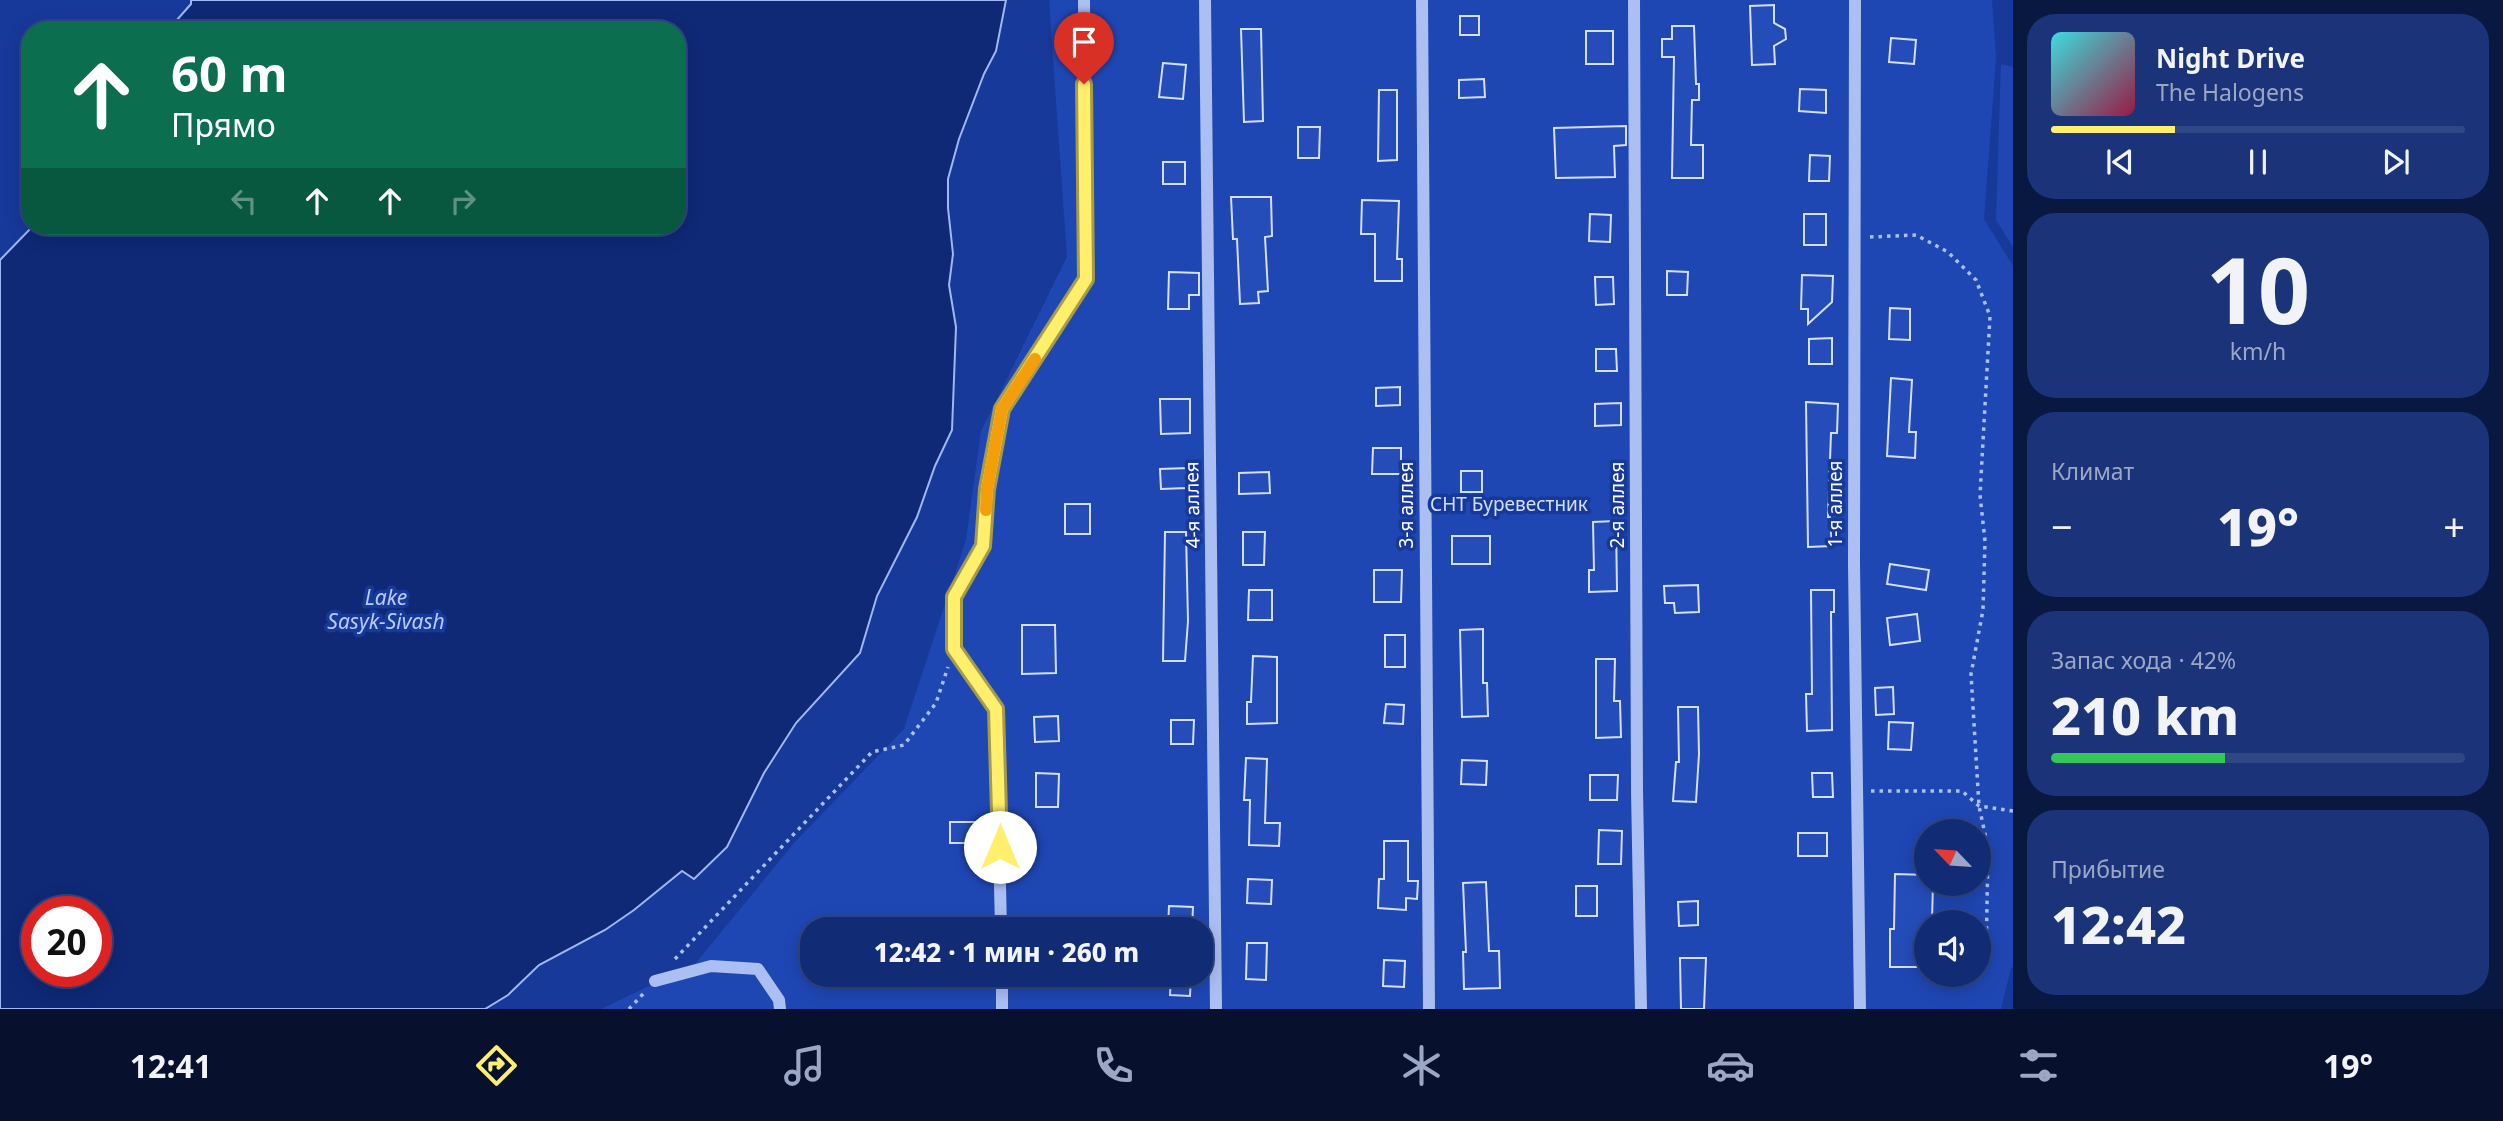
<!DOCTYPE html>
<html lang="ru">
<head>
<meta charset="utf-8">
<style>
	body { margin:0; font-family:"Noto Sans",sans-serif; background:#1a3379; color:#f1f3f6; height:100vh; display:flex; flex-direction:column; font-size:26px; white-space:nowrap }
	* { box-sizing:border-box; margin:0 }
	p { font-size:23px; color:#9ca7c5 }
	.icon { flex:none; width:38px; height:38px; fill:none; stroke:currentColor; stroke-width:2; stroke-linecap:round; stroke-linejoin:round }
	.map { position:relative; flex:1; overflow:hidden }
	.details { display:flex; flex-direction:column; gap:14px; padding:14px; background:#091840; width:490px }
	.details>* { flex:none }
	.banner { position:absolute; left:21px; top:21px; width:665px; height:214px; border-radius:28px; box-shadow:0 4px 18px #0003,0 0 0 2px #304786; background:#0b6e4f; color:#fff; overflow:hidden }
	.needle { width:46px; rotate:295deg }
	.controls { position:absolute; left:1914px; top:819px; display:grid; gap:14px }
	.controls a { display:grid; place-items:center; width:77px; height:77px; border-radius:50%; background:#112b74; box-shadow:0 4px 18px #0003,0 0 0 2px #304786; font-size:35px }
	.speed { position:absolute; left:21px; top:896px; display:flex; gap:14px; font-size:35px; font-weight:700; text-align:center }
	.speed>* { display:grid; place-content:center; width:91px; height:91px; border-radius:50%; background:#112b74; box-shadow:0 4px 18px #0003,0 0 0 2px #304786; line-height:1 }
	.speed .limit { border:10px solid #d22; background:#fff; color:#111 }
	.pin { position:absolute; display:grid; place-items:center; width:60px; height:60px; color:#fff; margin:-72px -30px; border-radius:50% 50% 50% 0; rotate:-45deg; box-shadow:0 0 7px #0007 }
	.pin .icon { rotate:45deg }
	.me { position:absolute; width:77px; margin:-38px; rotate:0deg; stroke-linejoin:round; filter:drop-shadow(0 0 5px #0008) }
	.turn { display:flex; align-items:center; gap:24px; height:147px; padding:0 35px; font-size:32px }
	.turn .icon { width:91px; height:91px; stroke-width:2.5 }
	.turn b { display:block; font-size:49px; line-height:60px }
	.lanes { display:flex; align-items:center; height:66px; padding:0 35px; background:#0003; justify-content:center; gap:35px; direction:ltr }
	.lanes .off { opacity:.35 }
	.big { font-size:52px; font-weight:800; line-height:1.1 }
	.details .tile { flex:1; display:flex; flex-direction:column; justify-content:center; gap:10px; min-width:0; padding:0 24px; border-radius:28px; background:#1a3379 }
	.details .dial { align-items:center; gap:0 }
	.dial b { font-size:91px; line-height:1 }
	.song { display:flex; align-items:center; gap:21px }
	.cover { width:84px; height:84px; border-radius:10px; background:linear-gradient(135deg,hsl(180 70% 55%),hsl(340 70% 35%)) }
	.played { height:7px; border-radius:4px; background:linear-gradient(90deg,#ffef6d 30%,#304786 30%) }
	.keys { display:flex; justify-content:space-around; direction:ltr }
	.heat { display:flex; justify-content:space-between; align-items:center; font-size:38px; direction:ltr }
	.charge { height:10px; border-radius:5px; background:linear-gradient(90deg,#34c759 42%,#304786 0) }
	.trip { position:absolute; left:800px; top:917px; width:413px; height:70px; border-radius:28px; background:#112b74; box-shadow:0 4px 18px #0003,0 0 0 2px #304786; font-weight:800; line-height:70px; text-align:center }
	.dock { display:flex; height:112px; justify-content:space-around; align-items:center; background:#07112e; color:#9ca7c5 }
	.dock .icon { width:49px; height:49px }
	.dock .active { color:#ffef6d }
	.dock b { font-size:32px; color:#f1f3f6 }
	main { display:flex; flex:1; min-height:0 }
	.map>svg:first-child { display:block }
	.green { fill:#1f47b4; fill-rule:evenodd }
	.water { fill:#0f2977; stroke:#9fb7f4; stroke-width:2; fill-rule:evenodd }
	.building { fill:#254db9; stroke:#d4dffc; stroke-width:2 }
	.lines { fill:none; stroke-linecap:round; stroke-linejoin:round }
	.path { stroke:#acbff2; stroke-width:3.5; stroke-dasharray:3.5 5; stroke-linecap:butt }
	.minor { stroke:#acbff2; stroke-width:12 }
	.route-casing { stroke:#a69b47; stroke-width:18 }
	.route { stroke:#ffef6d; stroke-width:12 }
	.slow { stroke:#f59e0b; stroke-width:12 }
	.labels { text-anchor:middle; stroke-width:7; stroke-linejoin:round; paint-order:stroke }
	.park-label { font-size:19px; fill:#d4dffc; stroke:#17399a }
	.street-label { font-size:19px; fill:#fff; stroke:#17399a }
	.water-label { font-size:21px; font-style:italic; fill:#b9caf8; stroke:#17399a }
</style>
</head>
<body>
<main>
<div class="map">
<svg width="2013" height="1009" viewBox="0 0 2013 1009">
	<rect width="100%" height="100%" fill="#17399a"/>
	<!-- green -->
	<g class="green">
		<path d="M1049 0H1992L1996 58 1984 219 2013 266V967L2011 968 2001 1009H601L695 964 795 842 904 729 966 540 981 431 1067 257ZM1927 831H1979V884H1927ZM1927 922H1979V975H1927ZM812 929H1200V975H812Z"/>
		<polygon points="2001,64 2013,67 2013,247 1996,220"/>
	</g>
	<!-- water -->
	<path class="water" d="M191 0H1006L996 51 984 74 959 139 948 179V208L953 254 949 285 956 327 952 430 935 466 917 517 877 596 860 653 796 723 764 773 727 847 694 879 682 871 634 910 605 930 539 965 508 995 485 1009H0V260L33 226H677V30H168L191 4ZM37 912H96V971H37Z"/>
	<!-- building -->
	<g class="building">
		<polygon points="1774,5 1774,23 1785,29 1786,39 1774,46 1775,64 1752,65 1750,6"/>
		<rect x="1460" y="16" width="19" height="19"/>
		<polygon points="1672,26 1694,26 1696,84 1699,84 1699,100 1692,100 1691,145 1703,145 1703,178 1672,178 1674,57 1662,57 1662,39 1672,39"/>
		<polygon points="1241,29 1261,29 1263,121 1244,122"/>
		<rect x="1586" y="31" width="27" height="33"/>
		<polygon points="1891,38 1916,40 1914,64 1889,62"/>
		<polygon points="1163,63 1186,65 1183,99 1159,97"/>
		<polygon points="1484,79 1485,97 1459,98 1459,80"/>
		<polygon points="1800,89 1826,90 1826,113 1799,111"/>
		<polygon points="1379,90 1397,90 1397,160 1378,161"/>
		<polygon points="1626,126 1626,145 1614,146 1615,177 1556,178 1554,128"/>
		<polygon points="1298,127 1320,127 1319,158 1298,158"/>
		<polygon points="1810,155 1830,156 1829,181 1809,181"/>
		<rect x="1163" y="162" width="22" height="22"/>
		<polygon points="1231,197 1271,197 1272,236 1265,237 1268,291 1258,292 1259,303 1240,304 1237,239 1233,239"/>
		<polygon points="1362,200 1399,201 1397,259 1402,259 1402,281 1375,281 1375,234 1361,234"/>
		<polygon points="1590,214 1611,215 1610,242 1589,241"/>
		<rect x="1804" y="214" width="22" height="31"/>
		<polygon points="1667,271 1688,272 1687,295 1667,295"/>
		<polygon points="1169,272 1199,273 1199,295 1189,295 1189,309 1168,309"/>
		<polygon points="1802,275 1833,276 1832,302 1808,324 1808,309 1801,309"/>
		<polygon points="1595,277 1613,277 1614,304 1596,305"/>
		<polygon points="1890,308 1910,309 1910,340 1889,339"/>
		<polygon points="1832,338 1832,364 1809,364 1809,339"/>
		<polygon points="1596,349 1616,349 1617,371 1596,371"/>
		<polygon points="1891,378 1912,380 1909,432 1916,432 1915,458 1887,456"/>
		<polygon points="1400,387 1400,405 1376,406 1376,388"/>
		<polygon points="1160,399 1190,399 1190,433 1161,434"/>
		<polygon points="1806,402 1838,404 1837,433 1831,433 1828,517 1830,517 1832,546 1808,547"/>
		<polygon points="1621,403 1621,425 1595,426 1595,404"/>
		<polygon points="1373,448 1401,448 1401,474 1372,474"/>
		<polygon points="1188,468 1188,488 1161,489 1160,469"/>
		<rect x="1461" y="471" width="21" height="21"/>
		<polygon points="1269,472 1270,493 1239,494 1239,473"/>
		<rect x="1065" y="504" width="25" height="30"/>
		<polygon points="1616,521 1617,591 1589,592 1589,570 1594,570 1593,522"/>
		<polygon points="1165,532 1186,532 1188,621 1185,661 1163,661"/>
		<polygon points="1243,532 1265,532 1264,565 1243,565"/>
		<rect x="1452" y="536" width="38" height="28"/>
		<polygon points="1890,564 1929,570 1926,590 1887,584"/>
		<polygon points="1374,570 1402,570 1401,602 1374,602"/>
		<polygon points="1698,585 1699,612 1675,613 1674,603 1665,603 1664,586"/>
		<polygon points="1249,590 1272,590 1272,620 1248,620"/>
		<polygon points="1811,590 1834,590 1834,612 1831,612 1832,730 1807,731 1806,694 1812,694"/>
		<polygon points="1917,614 1920,641 1890,645 1887,618"/>
		<polygon points="1022,625 1055,625 1056,673 1022,674"/>
		<polygon points="1483,629 1483,683 1487,683 1488,716 1462,717 1460,630"/>
		<rect x="1385" y="635" width="20" height="32"/>
		<polygon points="1253,656 1277,657 1277,723 1247,724 1247,702 1251,702"/>
		<polygon points="1596,659 1615,659 1614,701 1620,701 1621,737 1596,738"/>
		<polygon points="1893,687 1894,714 1876,715 1875,688"/>
		<polygon points="1386,704 1404,705 1403,724 1384,723"/>
		<polygon points="1678,707 1698,707 1699,754 1696,802 1673,801 1676,762 1679,762"/>
		<polygon points="1058,716 1059,741 1035,742 1034,717"/>
		<polygon points="1171,720 1194,720 1193,744 1171,744"/>
		<polygon points="1889,722 1913,723 1911,750 1888,749"/>
		<polygon points="1246,758 1267,759 1265,823 1280,823 1279,846 1249,845 1250,800 1244,800"/>
		<polygon points="1462,760 1487,761 1486,785 1461,784"/>
		<polygon points="1036,773 1059,774 1058,807 1036,807"/>
		<polygon points="1812,773 1832,773 1833,797 1813,797"/>
		<polygon points="1590,775 1618,775 1617,800 1590,800"/>
		<rect x="950" y="822" width="25" height="21"/>
		<polygon points="1599,830 1622,831 1621,864 1598,864"/>
		<rect x="1798" y="833" width="29" height="23"/>
		<polygon points="1384,841 1408,841 1408,881 1418,881 1417,899 1406,898 1406,910 1378,908 1379,879 1384,879"/>
		<polygon points="1895,874 1927,875 1927,884 1933,884 1932,920 1927,920 1927,967 1890,967 1890,929 1894,929"/>
		<polygon points="1248,879 1272,880 1271,904 1247,903"/>
		<polygon points="1486,882 1489,951 1499,951 1500,988 1464,989 1463,952 1466,952 1463,883"/>
		<rect x="1576" y="886" width="21" height="30"/>
		<polygon points="1698,901 1698,925 1679,926 1678,902"/>
		<polygon points="1169,906 1193,907 1192,929 1168,929"/>
		<polygon points="1247,943 1267,943 1266,980 1246,979"/>
		<polygon points="1680,958 1706,958 1704,1009 1681,1009"/>
		<polygon points="1384,960 1405,961 1404,987 1383,986"/>
		<polygon points="1171,975 1191,975 1190,996 1170,995"/>
	</g>
	<g class="lines">
		<!-- path -->
		<g class="path">
			<polyline points="1870,237 1916,235 1948,252 1976,280 1990,316 1980,495 1985,541 1983,610 1971,674 1979,806 1988,848 1986,960"/>
			<polyline points="1871,791 1962,791 1979,806 2013,811"/>
			<polyline points="675,959 872,752 904,745 936,703 948,667"/>
			<polyline points="629,1009 644,993"/>
		</g>
		<!-- minor -->
		<g class="minor">
			<polyline points="1205,0 1216,1009"/>
			<polyline points="1422,0 1429,1009"/>
			<polyline points="1634,0 1637,790 1641,1009"/>
			<polyline points="1855,0 1854,564 1860,1009"/>
			<polyline points="1001,929 996,709 954,649 954,597 983,546 987,489 1002,409 1086,279 1084,0"/>
			<polyline points="1002,975 1002,1009"/>
			<polyline points="655,981 711,966 758,969 779,1000 780,1009"/>
		</g>
	</g>
	<g class="lines">
		<!-- route casing -->
		<g class="route-casing">
			<polyline id="route" points="1000,847 996,709 954,649 954,597 983,546 987,489 1002,409 1086,279 1084,84"/>
		</g>
		<!-- route -->
		<use href="#route" class="route"/>
		<!-- slow -->
		<polyline class="slow" points="986,510 987,489 1002,409 1035,359"/>
	</g>
	<g class="labels">
		<!-- park labels -->
		<g class="park-label">
			<text x="1509" y="511">СНТ Буревестник</text>
		</g>
		<!-- street labels -->
		<g class="street-label">
			<text transform="translate(1835 504) rotate(-90)" y="7">1-я аллея</text>
			<text transform="translate(1192 505) rotate(-91)" y="7">4-я аллея</text>
			<text transform="translate(1406 505) rotate(-90)" y="7">3-я аллея</text>
			<text transform="translate(1617 505) rotate(-90)" y="7">2-я аллея</text>
		</g>
		<!-- water labels -->
		<g class="water-label">
			<text x="386" y="605">Lake<tspan x="386" dy="24">Sasyk-Sivash</tspan></text>
		</g>
	</g>
</svg>
<div class="controls">
<a><svg class="needle" viewBox="-14 -14 28 28"><path d="M0-13l5 13h-10z" fill="#e53935"/><path d="M0 13l5-13h-10z" fill="#9ca7c5"/></svg></a>
<a><svg class="icon" aria-label="sound" viewBox="0 0 24 24"><path d="M4 9h4l5-4v14l-5-4H4zM17 9q2 3 0 6"/></svg></a>
</div>
<div class="speed"><div class="limit">20</div></div>
<div class="pin" style="left:1084px;top:84px;background:#d93025"><svg class="icon" aria-label="arrive" viewBox="0 0 24 24"><path d="M6 21V4h12l-3 4 3 4H6"/></svg></div>
<svg class="me" style="left:1000px;top:847px" viewBox="-20 -20 40 40"><circle r="19" fill="#fff"/><path d="M0-13L10 11 0 6-10 11z" fill="#ffef6d"/></svg>
<div class="trip">12:42 · 1 мин · 260 m</div>
<div class="banner">
<div class="turn"><svg class="icon" aria-label="ahead" viewBox="0 0 24 24"><path d="M12 20V5M6 11l6-6 6 6"/></svg><div><b>60 m</b>Прямо</div></div>
<div class="lanes"><svg class="icon off" aria-label="left" viewBox="0 0 24 24"><path d="M17 20v-9H6M10 6l-5 5 5 5"/></svg><svg class="icon" aria-label="ahead" viewBox="0 0 24 24"><path d="M12 20V5M6 11l6-6 6 6"/></svg><svg class="icon" aria-label="ahead" viewBox="0 0 24 24"><path d="M12 20V5M6 11l6-6 6 6"/></svg><svg class="icon off" aria-label="right" viewBox="0 0 24 24"><path d="M7 20v-9h11M14 6l5 5-5 5"/></svg></div>
</div>
</div>
<section class="details">
<div class="tile">
<div class="song"><i class="cover"></i><div><b>Night Drive</b><p>The Halogens</p></div></div>
<div class="played"></div>
<div class="keys"><svg class="icon" aria-label="previous" viewBox="0 0 24 24"><path d="M18 5L8 12l10 7zM5 5v14"/></svg><svg class="icon" aria-label="pause" viewBox="0 0 24 24"><path d="M8 5v14M16 5v14"/></svg><svg class="icon" aria-label="next" viewBox="0 0 24 24"><path d="M6 5l10 7-10 7zM19 5v14"/></svg></div>
</div>
<div class="tile dial"><b>10</b><p>km/h</p></div>
<div class="tile"><p>Климат</p>
<div class="heat"><a>−</a><b class="big">19°</b><a>+</a></div>
</div>
<div class="tile"><p>Запас хода · 42%</p><b class="big">210 km</b><div class="charge"></div></div>
<div class="tile"><p>Прибытие</p><b class="big">12:42</b></div>
</section>
</main>
<nav class="dock">
<b>12:41</b>
<svg class="icon active" aria-label="directions" viewBox="0 0 24 24"><path d="M12 3l9 9-9 9-9-9zM9 14v-3h6M13 9l2 2-2 2"/></svg>
<svg class="icon" aria-label="music" viewBox="0 0 24 24"><path d="M9 18V5l10-2v13"/><circle cx="6" cy="18" r="3"/><circle cx="16" cy="16" r="3"/></svg>
<svg class="icon" aria-label="phone" viewBox="0 0 24 24"><path d="M5 4h4l2 5-3 2q2 4 5 5l2-3 5 2v4C11 20 4 13 5 4z"/></svg>
<svg class="icon" aria-label="climate" viewBox="0 0 24 24"><path d="M12 3v18M4 7l16 10M4 17L20 7"/></svg>
<svg class="icon" aria-label="car" viewBox="0 0 24 24"><path d="M5 17H2v-5l4-1 3-4h7l3 4 3 1v5h-3M9 17h6M6 11h13"/><circle cx="7" cy="17" r="2"/><circle cx="17" cy="17" r="2"/></svg>
<svg class="icon" aria-label="filters" viewBox="0 0 24 24"><path d="M4 7h16M4 17h16"/><circle cx="9" cy="7" r="2"/><circle cx="15" cy="17" r="2"/></svg>
<b>19°</b>
</nav>
</body>
</html>
